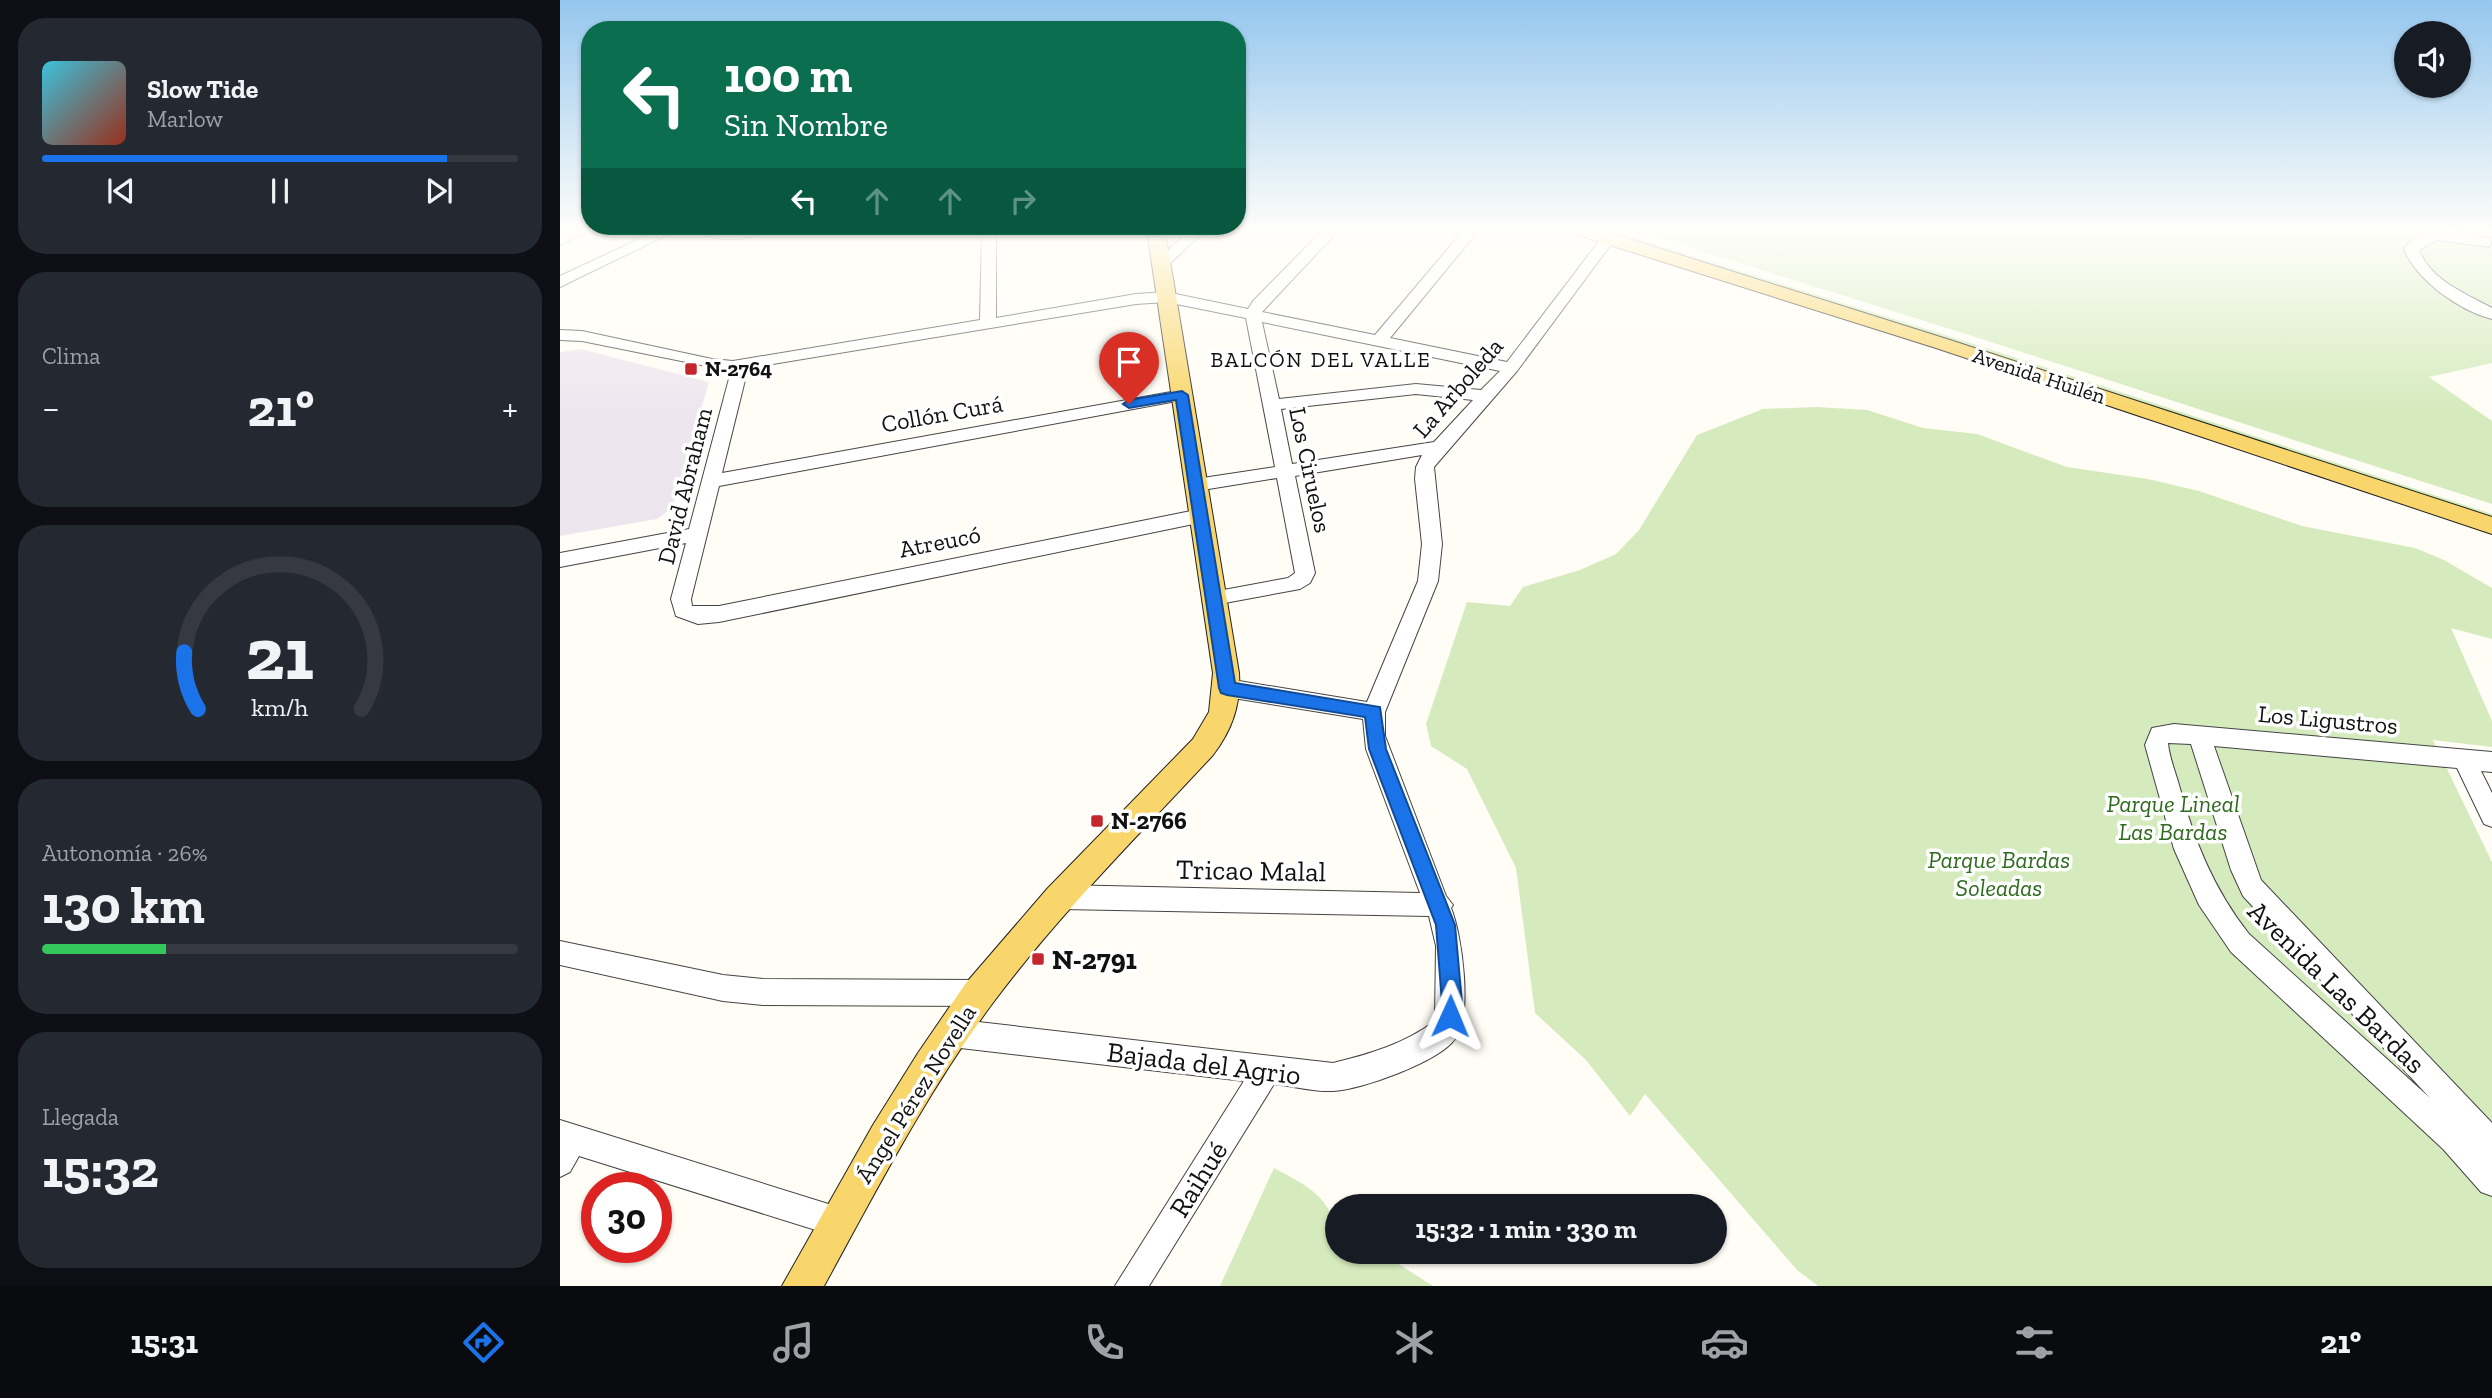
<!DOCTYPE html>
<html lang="es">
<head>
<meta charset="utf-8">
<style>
	body { margin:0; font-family:"Zilla Slab",serif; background:#242831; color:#f1f3f6; height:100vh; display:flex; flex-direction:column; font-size:26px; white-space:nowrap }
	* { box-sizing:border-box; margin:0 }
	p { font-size:23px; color:#9ea1a6 }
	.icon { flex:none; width:38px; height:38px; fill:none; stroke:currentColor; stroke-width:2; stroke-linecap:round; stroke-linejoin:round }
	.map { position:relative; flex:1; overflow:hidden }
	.panel { display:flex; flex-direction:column; gap:18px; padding:18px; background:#0d0f14; width:560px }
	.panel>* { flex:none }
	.banner { position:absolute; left:21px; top:21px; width:665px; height:214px; border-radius:28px; box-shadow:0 2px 5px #0004; background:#0b6e4f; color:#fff; overflow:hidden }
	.controls { position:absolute; left:1834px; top:21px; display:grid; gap:14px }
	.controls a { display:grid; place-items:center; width:77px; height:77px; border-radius:50%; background:#171b24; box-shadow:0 2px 5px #0004; font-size:35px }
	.speed { position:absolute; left:21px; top:1172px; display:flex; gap:14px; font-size:35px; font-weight:700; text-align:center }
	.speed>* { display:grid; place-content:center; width:91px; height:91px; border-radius:50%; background:#171b24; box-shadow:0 2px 5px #0004; line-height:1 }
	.speed .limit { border:10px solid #d22; background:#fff; color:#111 }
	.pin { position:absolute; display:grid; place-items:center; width:60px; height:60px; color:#fff; margin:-72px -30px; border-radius:50% 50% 50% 0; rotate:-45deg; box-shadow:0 0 7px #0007 }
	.pin .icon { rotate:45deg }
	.me { position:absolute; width:77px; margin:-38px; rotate:1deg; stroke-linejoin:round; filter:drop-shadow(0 0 5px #0008) }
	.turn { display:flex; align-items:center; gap:24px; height:147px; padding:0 28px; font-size:32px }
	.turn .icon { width:91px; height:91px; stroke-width:2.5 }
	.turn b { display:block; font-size:49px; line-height:60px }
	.lanes { display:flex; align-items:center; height:66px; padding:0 28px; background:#0003; justify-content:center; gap:35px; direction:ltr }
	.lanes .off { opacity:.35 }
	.big { font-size:52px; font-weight:700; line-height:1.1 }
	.panel .tile { flex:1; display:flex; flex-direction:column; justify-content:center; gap:10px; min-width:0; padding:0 24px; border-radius:28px; background:#242831 }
	.panel .dial { align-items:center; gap:0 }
	.dial svg { height:182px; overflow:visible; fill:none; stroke:#363941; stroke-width:7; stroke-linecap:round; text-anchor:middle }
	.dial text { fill:#f1f3f6; stroke:none }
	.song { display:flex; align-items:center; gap:21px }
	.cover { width:84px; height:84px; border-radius:10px; background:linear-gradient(135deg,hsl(190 70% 55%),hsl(10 70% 35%)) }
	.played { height:7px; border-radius:4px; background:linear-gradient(90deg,#1a73e8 85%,#363941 85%) }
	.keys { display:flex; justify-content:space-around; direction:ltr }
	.heat { display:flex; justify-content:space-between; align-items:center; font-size:38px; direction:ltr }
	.charge { height:10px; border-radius:5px; background:linear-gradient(90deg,#34c759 26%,#363941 0) }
	.trip { position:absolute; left:765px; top:1194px; width:402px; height:70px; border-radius:35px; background:#171b24; box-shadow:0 2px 5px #0004; font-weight:700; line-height:70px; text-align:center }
	.menu { display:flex; height:112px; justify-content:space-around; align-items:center; background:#090b0e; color:#9ea1a6 }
	.menu .icon { width:49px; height:49px }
	.menu .current { color:#1a73e8 }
	.menu b { font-size:32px; color:#f1f3f6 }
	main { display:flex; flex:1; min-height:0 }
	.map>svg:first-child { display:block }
	.industrial { fill:#eee6ef }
	.green { fill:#d5ebbd }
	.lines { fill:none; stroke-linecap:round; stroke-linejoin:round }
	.minor-casing { stroke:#444; stroke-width:2 }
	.major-casing { stroke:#222; stroke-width:2 }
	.minor { fill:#fff; fill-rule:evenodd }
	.major { fill:#f9d66b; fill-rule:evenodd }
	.route { fill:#1a73e8; stroke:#114b97; stroke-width:2 }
	.poi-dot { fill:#c4262e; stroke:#fff; stroke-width:2.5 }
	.labels { text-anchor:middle; stroke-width:7; stroke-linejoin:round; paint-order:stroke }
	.far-neighbourhood-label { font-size:21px; letter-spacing:2px; fill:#111; stroke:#fff }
	.far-poi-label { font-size:21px; font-weight:bold; fill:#111; stroke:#fff; text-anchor:start }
	.far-street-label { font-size:21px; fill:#111; stroke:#fff }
	.street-label { font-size:24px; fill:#111; stroke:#fff }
	.park-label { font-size:24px; font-style:italic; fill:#2f6b1f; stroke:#fff }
	.poi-label { font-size:24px; font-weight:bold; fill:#111; stroke:#fff; text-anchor:start }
	.near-street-label { font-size:28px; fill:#111; stroke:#fff }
	.near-poi-label { font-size:28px; font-weight:bold; fill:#111; stroke:#fff; text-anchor:start }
</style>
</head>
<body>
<main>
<section class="panel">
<div class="tile">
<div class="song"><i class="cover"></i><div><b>Slow Tide</b><p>Marlow</p></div></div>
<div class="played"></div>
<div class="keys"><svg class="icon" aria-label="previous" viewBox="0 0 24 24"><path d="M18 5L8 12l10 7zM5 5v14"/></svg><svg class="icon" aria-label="pause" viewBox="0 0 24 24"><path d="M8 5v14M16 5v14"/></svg><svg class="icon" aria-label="next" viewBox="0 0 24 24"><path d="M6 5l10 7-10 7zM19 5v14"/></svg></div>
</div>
<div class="tile"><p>Clima</p>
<div class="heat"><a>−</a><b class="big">21°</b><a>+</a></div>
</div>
<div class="tile dial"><svg viewBox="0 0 100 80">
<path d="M14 69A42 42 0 1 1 86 69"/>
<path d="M14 69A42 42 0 0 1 8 44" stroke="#1a73e8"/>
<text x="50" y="56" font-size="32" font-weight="700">21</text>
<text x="50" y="72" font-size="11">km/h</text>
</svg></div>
<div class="tile"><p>Autonomía · 26%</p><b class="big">130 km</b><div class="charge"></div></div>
<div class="tile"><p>Llegada</p><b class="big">15:32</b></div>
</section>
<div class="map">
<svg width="1932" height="1286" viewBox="0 0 1932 1286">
	<rect width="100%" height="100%" fill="#fffdf5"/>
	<!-- industrial -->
	<polygon class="industrial" points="21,349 149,382 112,508 97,519 0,536 0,352"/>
	<!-- green -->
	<g class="green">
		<polygon points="1037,231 1053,231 1411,343 1932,514 1932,521"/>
		<polygon points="1078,231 1904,231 1932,245 1932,363 1869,377 1932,421 1932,504 1428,341"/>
		<polygon points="1257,407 1307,410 1363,428 1417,434 1507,467 1588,479 1639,491 1742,526 1855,548 1884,560 1932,588 1932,639 1891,628 1932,721 1932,747 1873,740 1932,862 1932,1286 1258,1286 1237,1270 1085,1094 1070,1116 1026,1060 975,1013 956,868 907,769 871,746 866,724 907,602 950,606 963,587 1020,570 1056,554 1079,530 1137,435 1203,409"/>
		<path d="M714 1168C755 1190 777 1200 777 1251H794L803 1264 813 1251H818L873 1286H660Z"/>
	</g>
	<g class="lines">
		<!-- minor casing -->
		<g class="minor-casing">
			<g id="minor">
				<polygon points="9,231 28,231 0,245 0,236"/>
				<polygon points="96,231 115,231 0,287 0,276"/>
				<path d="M138 231H203C188 242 153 242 138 231Z"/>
				<path d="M422 231H436V318L576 294 606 292 688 309 693 301 762 231H778L702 312 815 335 903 231H918L830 338 947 362 1043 236H1053L1055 239 957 371 874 467 882 544 878 581 825 712V736L886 896 893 905 891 908C902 935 913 1015 895 1039 879 1062 800 1090 773 1091 754 1092 733 1086 714 1084L589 1286H555L684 1081 392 1047 382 1043 378 1033 382 1023 392 1019 773 1063C810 1054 844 1044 875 1021L876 946 869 916 502 909 493 905 489 897 493 889 502 885 860 893 806 749 803 719 667 697 659 694 656 688 659 682 667 679 807 702 858 581 862 544 855 479 856 467 862 455 735 476 755 573 750 583 740 589 654 605 647 603 644 598 647 593 728 578 735 573 717 478 636 491 630 489 627 485 630 481 636 479 715 467 686 318 606 302 576 304 188 368 162 473 622 390 630 395 622 400 159 486 131 599 132 606H159L641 509 648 511 650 516 648 521 159 622 138 624 116 616 111 599 126 543 0 567V553L129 529 171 371 22 341 0 340V330L22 331 152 359 173 361 420 320ZM702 322 940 371 921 390 856 384 719 399ZM856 394 913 400 874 442 732 464 721 409Z"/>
				<polygon points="629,231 645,231 606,267 596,267 594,264 596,261"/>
				<path d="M1875 231 1899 232 1932 239 1930 247 1877 240 1859 250C1871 280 1904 293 1932 308V319C1900 311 1856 280 1844 249 1852 238 1861 234 1875 231Z"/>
				<path d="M1614 724 1932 752V772L1921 771 1932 793V827L1924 824 1897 768 1654 746 1701 880 1932 1123V1196L1921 1192 1883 1149 1671 952 1639 905 1614 849 1585 745 1592 728ZM1608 743 1631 744 1671 870 1683 896 1870 1098 1689 934C1653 888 1634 840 1619 785 1615 771 1609 756 1608 743Z"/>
				<polygon points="0,941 163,975 203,979 420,980 429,984 433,993 429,1002 420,1006 203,1005 163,1001 0,965"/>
				<polygon points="0,1120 278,1207 289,1211 293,1222 289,1233 278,1237 19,1156 10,1172 0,1177"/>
			</g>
		</g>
		<!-- major casing -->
		<g class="major-casing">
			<g id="major">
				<path d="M587 231H605L679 673C681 705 672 730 653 755 577 837 498 915 432 1004 367 1092 316 1191 264 1286H222L313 1125 358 1053 406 983 487 889 633 739 649 712 653 673Z"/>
				<polygon points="1015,231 1044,231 1390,340 1932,517 1932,534 1376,348 1018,235"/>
			</g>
		</g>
		<!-- minor -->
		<use href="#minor" class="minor"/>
		<!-- major -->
		<use href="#major" class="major"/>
	</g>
	<!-- sky -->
	<linearGradient id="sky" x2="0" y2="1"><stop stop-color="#95c6ee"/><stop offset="0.56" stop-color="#fffefa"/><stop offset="1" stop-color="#fffefa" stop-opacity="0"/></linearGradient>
	<rect width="1932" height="412" fill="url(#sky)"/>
	<!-- route -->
	<polygon class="route" points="622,391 628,395 675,683 820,707 826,749 895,925 902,1003 898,1024 890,1027 883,1024 880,1016 882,1003 876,925 809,749 805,717 667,695 661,693 659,688 616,400 569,408 563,404 569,400"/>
	<!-- markers -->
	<g class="poi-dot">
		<rect x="124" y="362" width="14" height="14" rx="3.5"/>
		<rect x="530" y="814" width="14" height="14" rx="3.5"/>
		<rect x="471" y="952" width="14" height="14" rx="3.5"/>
	</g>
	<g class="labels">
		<!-- far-neighbourhood labels -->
		<g class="far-neighbourhood-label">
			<text x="761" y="367">BALCÓN DEL VALLE</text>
		</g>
		<!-- far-poi labels -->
		<g class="far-poi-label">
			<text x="145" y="376">N-2764</text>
		</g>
		<!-- far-street labels -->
		<g class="far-street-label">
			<text transform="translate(1479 376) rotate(18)" y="7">Avenida Huilén</text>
		</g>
		<!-- street labels -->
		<g class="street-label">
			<text transform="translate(898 388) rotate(-49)" y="8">La Arboleda</text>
			<text transform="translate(382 414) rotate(-10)" y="8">Collón Curá</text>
			<text transform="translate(750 470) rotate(78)" y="8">Los Ciruelos</text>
			<text transform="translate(125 486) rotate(-76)" y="8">David Abraham</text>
			<text transform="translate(380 542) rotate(-11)" y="8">Atreucó</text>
			<text transform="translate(1768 720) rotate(5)" y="8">Los Ligustros</text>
			<text transform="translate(356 1094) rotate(-58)" y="8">Ángel Pérez Novella</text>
		</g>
		<!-- park labels -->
		<g class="park-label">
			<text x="1613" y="812">Parque Lineal<tspan x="1613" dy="28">Las Bardas</tspan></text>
			<text x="1439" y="868">Parque Bardas<tspan x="1439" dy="28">Soleadas</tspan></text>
		</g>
		<!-- poi labels -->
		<g class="poi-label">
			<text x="551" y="829">N-2766</text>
		</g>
		<!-- near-street labels -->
		<g class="near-street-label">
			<text transform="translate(691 870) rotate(1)" y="10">Tricao Malal</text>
			<text transform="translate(1777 987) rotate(44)" y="10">Avenida Las Bardas</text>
			<text transform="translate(644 1063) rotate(7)" y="10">Bajada del Agrio</text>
			<text transform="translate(638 1179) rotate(-58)" y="10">Raihué</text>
		</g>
		<!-- near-poi labels -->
		<g class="near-poi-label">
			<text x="492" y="969">N-2791</text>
		</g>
	</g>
</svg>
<div class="controls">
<a><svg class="icon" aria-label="sound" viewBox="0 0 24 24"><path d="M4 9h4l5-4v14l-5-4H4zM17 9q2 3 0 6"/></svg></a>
</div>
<div class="speed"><div class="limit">30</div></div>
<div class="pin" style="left:569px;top:404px;background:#d93025"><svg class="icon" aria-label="arrive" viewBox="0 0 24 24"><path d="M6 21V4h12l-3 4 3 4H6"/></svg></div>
<svg class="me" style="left:890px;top:1016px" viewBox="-20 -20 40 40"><path d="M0-17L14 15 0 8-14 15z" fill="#1a73e8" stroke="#fff" stroke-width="4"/></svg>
<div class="trip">15:32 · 1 min · 330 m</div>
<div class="banner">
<div class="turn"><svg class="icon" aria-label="left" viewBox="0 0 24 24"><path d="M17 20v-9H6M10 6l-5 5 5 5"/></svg><div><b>100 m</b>Sin Nombre</div></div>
<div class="lanes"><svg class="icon" aria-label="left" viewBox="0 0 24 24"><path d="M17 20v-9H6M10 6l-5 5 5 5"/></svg><svg class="icon off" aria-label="ahead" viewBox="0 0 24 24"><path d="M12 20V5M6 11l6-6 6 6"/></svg><svg class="icon off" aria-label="ahead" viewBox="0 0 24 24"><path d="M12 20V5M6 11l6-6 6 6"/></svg><svg class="icon off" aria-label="right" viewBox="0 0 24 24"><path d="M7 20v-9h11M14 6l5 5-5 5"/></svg></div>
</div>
</div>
</main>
<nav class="menu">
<b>15:31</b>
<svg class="icon current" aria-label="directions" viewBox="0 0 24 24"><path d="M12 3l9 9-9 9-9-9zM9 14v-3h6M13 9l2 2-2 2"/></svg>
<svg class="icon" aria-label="music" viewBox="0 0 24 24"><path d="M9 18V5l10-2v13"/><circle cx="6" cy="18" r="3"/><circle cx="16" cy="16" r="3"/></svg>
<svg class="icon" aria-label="phone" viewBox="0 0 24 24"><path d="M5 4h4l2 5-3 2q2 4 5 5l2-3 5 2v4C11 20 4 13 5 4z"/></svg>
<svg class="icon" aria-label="climate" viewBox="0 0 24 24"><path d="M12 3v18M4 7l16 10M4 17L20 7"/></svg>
<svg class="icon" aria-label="car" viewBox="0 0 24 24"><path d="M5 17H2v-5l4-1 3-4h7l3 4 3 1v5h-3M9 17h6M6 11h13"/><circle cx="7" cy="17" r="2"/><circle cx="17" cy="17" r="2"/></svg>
<svg class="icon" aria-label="filters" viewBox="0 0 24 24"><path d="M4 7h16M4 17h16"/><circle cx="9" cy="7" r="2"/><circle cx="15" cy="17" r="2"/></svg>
<b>21°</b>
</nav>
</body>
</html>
